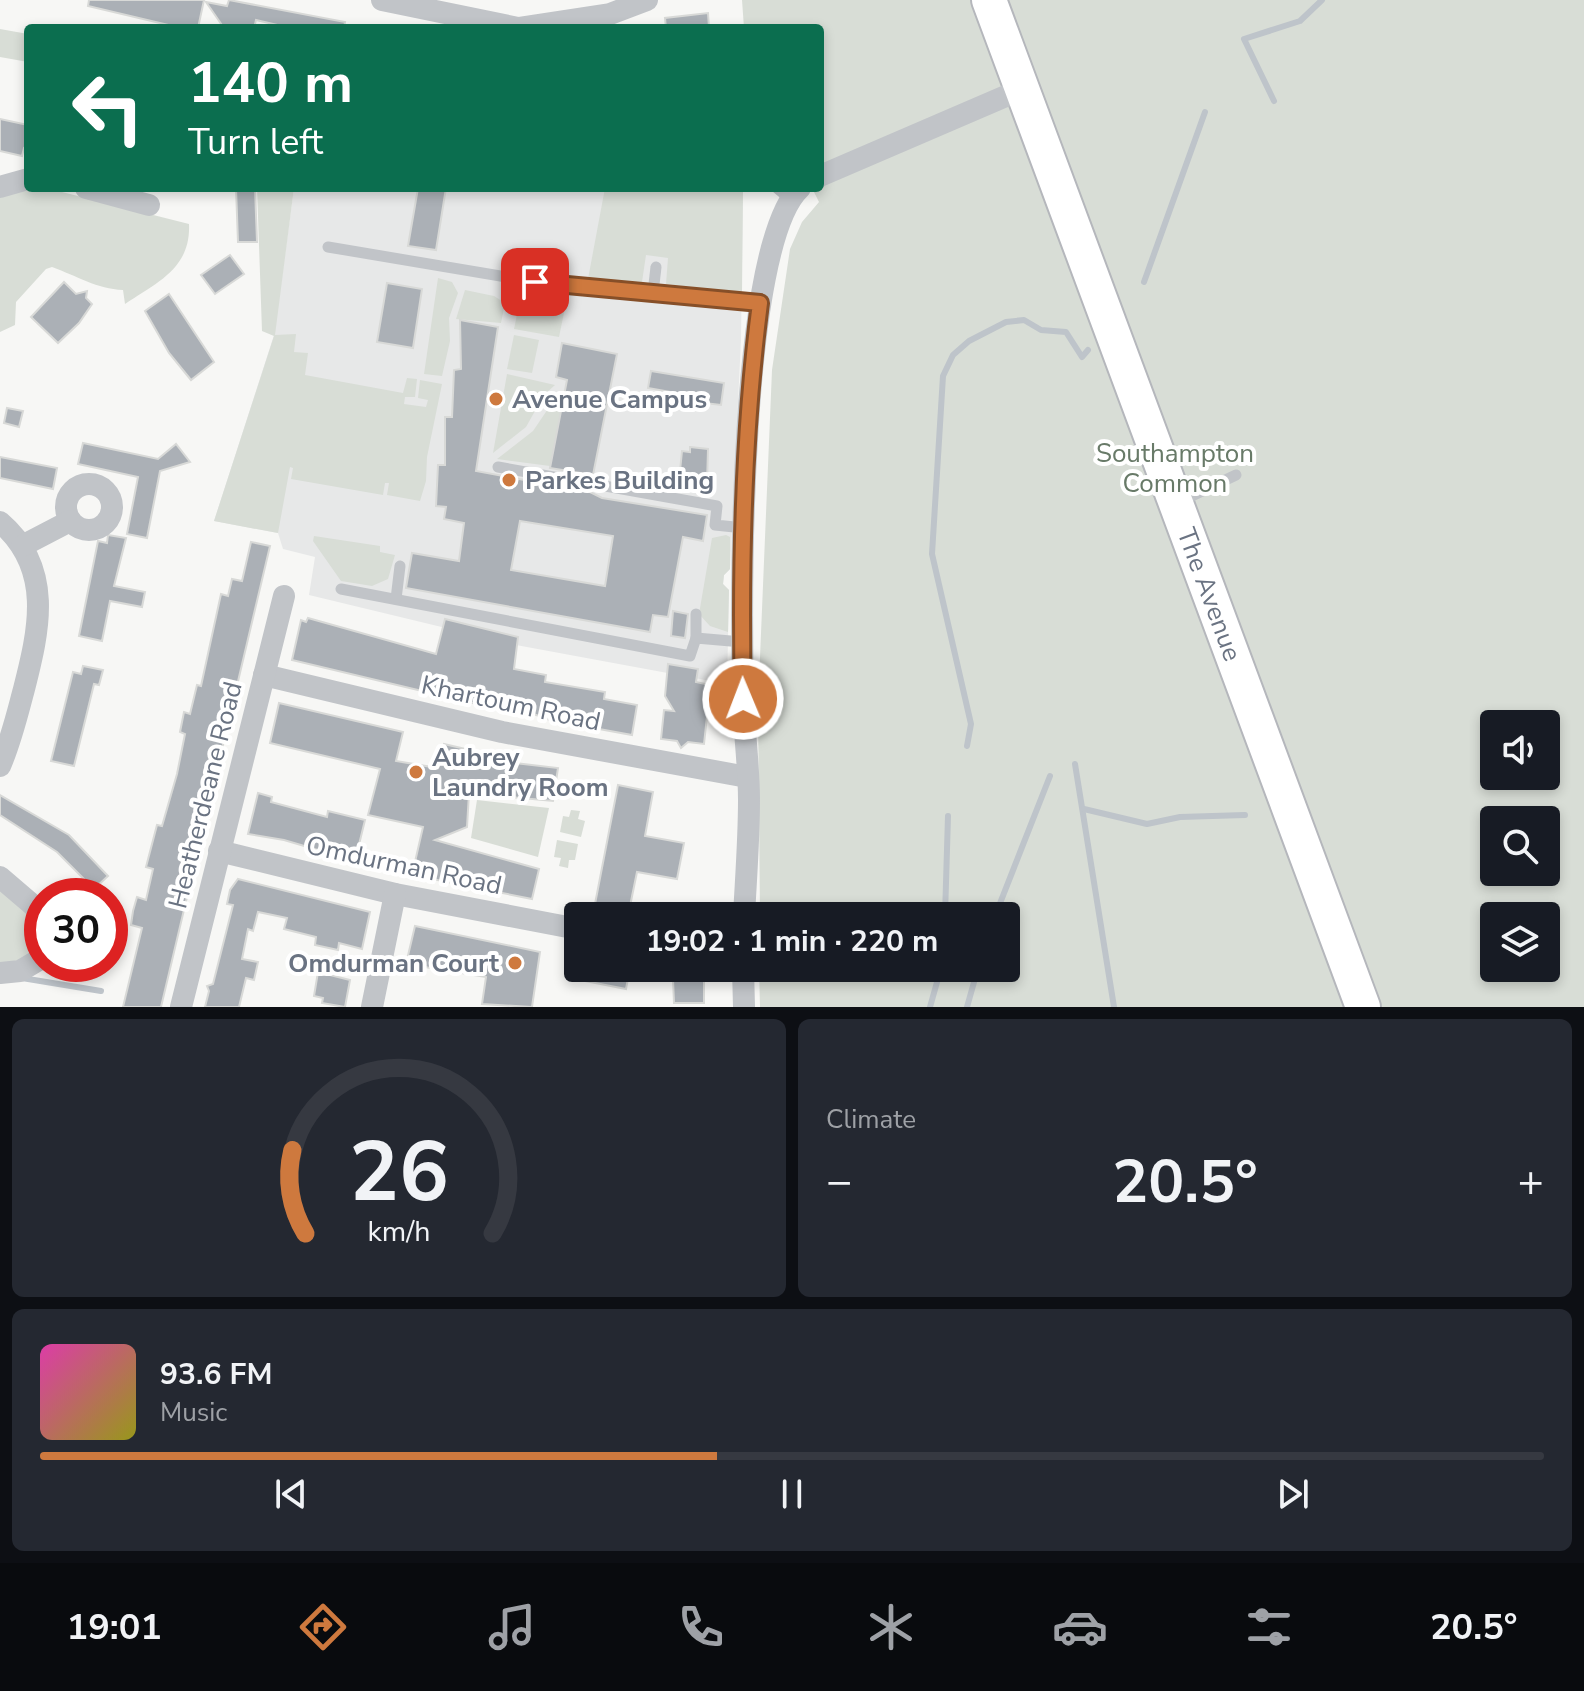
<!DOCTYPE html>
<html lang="en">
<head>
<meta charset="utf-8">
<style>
	body { margin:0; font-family:"Nunito Sans",sans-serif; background:#242831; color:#f1f3f6; height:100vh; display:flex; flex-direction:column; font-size:30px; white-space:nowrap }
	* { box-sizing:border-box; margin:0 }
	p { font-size:26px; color:#9ea1a6 }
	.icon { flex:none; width:44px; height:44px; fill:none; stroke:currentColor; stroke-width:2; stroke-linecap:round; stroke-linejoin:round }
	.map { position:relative; height:1007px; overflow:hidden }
	.drawer { display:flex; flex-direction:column; gap:12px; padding:12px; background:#0d0f14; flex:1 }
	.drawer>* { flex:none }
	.top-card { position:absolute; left:24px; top:24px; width:800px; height:168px; border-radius:8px; box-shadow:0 4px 12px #0003; background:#0b6e4f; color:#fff; overflow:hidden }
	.controls { position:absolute; left:1480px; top:710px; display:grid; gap:16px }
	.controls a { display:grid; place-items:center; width:80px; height:80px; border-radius:8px; background:#171b24; box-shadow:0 4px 12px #0003; font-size:40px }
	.speed { position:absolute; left:24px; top:878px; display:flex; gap:16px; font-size:40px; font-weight:700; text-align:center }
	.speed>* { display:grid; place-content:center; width:104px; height:104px; border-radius:50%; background:#171b24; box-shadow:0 4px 12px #0003; line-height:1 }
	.speed .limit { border:12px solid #d22; background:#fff; color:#111 }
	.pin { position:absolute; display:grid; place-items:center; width:68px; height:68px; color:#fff; margin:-34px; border-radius:16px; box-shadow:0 4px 12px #0006 }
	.me { position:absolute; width:88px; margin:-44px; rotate:359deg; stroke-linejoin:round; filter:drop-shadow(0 0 6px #0008) }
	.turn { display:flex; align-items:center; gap:28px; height:168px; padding:0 32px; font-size:36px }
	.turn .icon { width:104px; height:104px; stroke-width:2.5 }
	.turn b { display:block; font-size:56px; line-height:68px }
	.big { font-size:60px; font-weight:700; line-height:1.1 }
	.drawer .tile { flex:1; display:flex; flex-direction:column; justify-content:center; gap:12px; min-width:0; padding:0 28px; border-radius:12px; background:#242831 }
	.drawer .dial { align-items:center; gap:0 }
	.dial svg { height:208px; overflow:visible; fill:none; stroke:#363941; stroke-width:7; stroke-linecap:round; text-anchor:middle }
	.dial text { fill:#f1f3f6; stroke:none }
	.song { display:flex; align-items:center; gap:24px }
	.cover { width:96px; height:96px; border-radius:12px; background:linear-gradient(135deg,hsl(320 70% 55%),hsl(60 70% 35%)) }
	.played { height:8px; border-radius:4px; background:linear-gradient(90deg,#ce793e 45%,#363941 45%) }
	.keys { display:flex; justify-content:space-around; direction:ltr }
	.heat { display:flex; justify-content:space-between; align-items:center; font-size:44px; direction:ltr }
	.drawer .tiles { flex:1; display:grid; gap:12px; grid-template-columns:1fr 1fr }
	.tile:last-child { grid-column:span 2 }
	.trip { position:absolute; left:564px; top:902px; width:456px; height:80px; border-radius:8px; background:#171b24; box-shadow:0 4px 12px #0003; font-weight:700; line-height:80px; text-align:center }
	.tabs { display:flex; height:128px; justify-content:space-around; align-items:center; background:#090b0e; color:#9ea1a6 }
	.tabs .icon { width:56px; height:56px }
	.tabs .current { color:#ce793e }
	.tabs b { font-size:36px; color:#f1f3f6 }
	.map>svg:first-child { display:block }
	.built { fill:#e7e8e8 }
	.green { fill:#d8ddd6; fill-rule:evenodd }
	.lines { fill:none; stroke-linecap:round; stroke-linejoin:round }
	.stream { stroke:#bec4ca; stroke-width:6 }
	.building { fill:#abb0b6; stroke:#d8d9d7; stroke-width:2; fill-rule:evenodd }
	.primary-casing { stroke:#b5b7bc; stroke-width:38 }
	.service { stroke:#c1c4c8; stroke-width:11 }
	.minor { stroke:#c1c4c8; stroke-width:22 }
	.primary { stroke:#fff; stroke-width:34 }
	.route-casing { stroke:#864f28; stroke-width:20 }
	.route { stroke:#ce793e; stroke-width:14 }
	.poi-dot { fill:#ce793e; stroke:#fff; stroke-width:3 }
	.labels { text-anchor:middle; stroke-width:8; stroke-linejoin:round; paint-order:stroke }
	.poi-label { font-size:26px; font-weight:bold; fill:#6a7382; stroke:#fff; text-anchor:start }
	.park-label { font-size:26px; fill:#687a68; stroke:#fff }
	.street-label { font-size:26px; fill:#6a7382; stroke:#fff }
</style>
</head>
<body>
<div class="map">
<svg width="1584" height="1007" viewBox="0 0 1584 1007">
	<rect width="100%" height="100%" fill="#f7f7f5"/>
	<!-- built -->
	<polygon class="built" points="294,188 743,191 741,340 730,569 724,575 723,584 729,590 727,684 516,645 309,595 315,557 283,549 278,533 214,521 274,335"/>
	<!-- green -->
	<g class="green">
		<path d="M742 0H1584V1007H760L759 968H1006V916H760L758 705 772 370 790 249 802 222 819 202 812 188H820V28H744ZM1494 724H1546V776H1494ZM1494 820H1546V872H1494ZM1494 916H1546V968H1494Z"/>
		<polygon points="0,29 28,34 28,62 0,57"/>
		<polygon points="257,188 294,188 275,335 296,334 294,352 308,353 305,375 403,393 407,378 417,379 415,397 405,397 404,404 426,407 428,400 418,398 420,380 442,384 427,457 426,481 420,501 387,495 389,483 385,483 383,495 291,479 293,468 290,467 278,533 214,521 274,336 262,331"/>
		<polygon points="605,188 743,188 742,293 666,284 668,258 646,255 642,282 588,279"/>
		<path d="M31 189 62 192 189 224C191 268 158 282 125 304L123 290C97 289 77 276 52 267L46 269 16 302 15 325 0 332V197Z"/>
		<polygon points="438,278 452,282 458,293 449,318 450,341 442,376 424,374"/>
		<polygon points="465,290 494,296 505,303 501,323 456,319"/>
		<polygon points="532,302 565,308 559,337 514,329 519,305"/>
		<polygon points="514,335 539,340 532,373 507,369"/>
		<polygon points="507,374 555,385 544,395 526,427 493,453"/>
		<polygon points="564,395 550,466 497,459 533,431 556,397"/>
		<polygon points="726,535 730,537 730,569 724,575 723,584 729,590 728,632 710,626 699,614 712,538"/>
		<polygon points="314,536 380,546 380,552 395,555 388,579 372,586 341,581 313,541"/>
		<polygon points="477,800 549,808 538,857 471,838"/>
		<polygon points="571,810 580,811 578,819 585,821 581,837 560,832 563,816 569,817"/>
		<polygon points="557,840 578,844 575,860 569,860 568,868 559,866 561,858 554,857"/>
		<path d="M0 885 42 924C42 954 26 958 0 967Z"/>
	</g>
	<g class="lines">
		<!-- stream -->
		<g class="stream">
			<polyline points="1274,101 1244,39 1300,21 1322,0"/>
			<polyline points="1144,282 1205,112"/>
			<polyline points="967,746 971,724 932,554 943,376 953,355 969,341 1006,322 1024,320 1041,330 1066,332 1082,357 1088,350"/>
			<polyline points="1075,764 1114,1007"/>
			<polyline points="1084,809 1147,824 1180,817 1245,815"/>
			<polyline points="945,916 948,816"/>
			<polyline points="995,916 1050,776"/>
			<polyline points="22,978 101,991"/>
			<polyline points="930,1007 941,968"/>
			<polyline points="967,1007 978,968"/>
		</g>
	</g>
	<!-- building -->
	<g class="building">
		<polygon points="89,0 204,0 198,28 181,28 88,6"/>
		<polygon points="229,0 345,22 344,28 290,28 256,20 254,28 224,28 206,2 227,6"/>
		<polygon points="708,13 709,28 666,28 665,18"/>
		<polygon points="0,119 28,125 28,149 24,148 22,156 0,151"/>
		<polygon points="236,188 255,188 257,242 238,242"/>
		<polygon points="418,188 446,188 436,250 408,246"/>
		<polygon points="230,255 244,274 215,294 201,275"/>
		<polygon points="64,282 76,294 87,291 86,298 92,304 79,323 58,343 31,317"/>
		<polygon points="387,283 422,289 413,348 377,342"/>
		<polygon points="169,294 214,362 191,380 169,353 145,311"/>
		<path d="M460 320 498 327 476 471 590 492 602 498 707 515 703 541 683 537 668 617 653 615 650 632 406 588 412 553 459 561 464 523 444 519 446 507 436 506 438 465H445V417H452L454 370 461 369ZM520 521 613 536 605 586 511 570Z"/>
		<polygon points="562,343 617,354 593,475 550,468 567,380 556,377"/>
		<polygon points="651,371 724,383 721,405 671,399 671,392 648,388"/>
		<polygon points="7,408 23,411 19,427 4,423"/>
		<polygon points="83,443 158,459 176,444 190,462 160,471 147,538 127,534 138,477 78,464"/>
		<polygon points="690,447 708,449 707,484 679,481 682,451 690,452"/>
		<polygon points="0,457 57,468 53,489 0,478"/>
		<polygon points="108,535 126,538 114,586 145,592 142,607 110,601 102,641 79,636 98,541 107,543"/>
		<polygon points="251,542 270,546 161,1007 123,1007 142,928 131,925 133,911 137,897 146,900 153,869 146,867 157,825 162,826 177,774 185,734 180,732 184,712 190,714 197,685 201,686 221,594 228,596 232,579 242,581"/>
		<polygon points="673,611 688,614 685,638 671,636"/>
		<polygon points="308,618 436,654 445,619 518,637 514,669 546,675 545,682 605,692 604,699 637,705 632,735 550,720 528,712 506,711 292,660 301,620 306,622"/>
		<polygon points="668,664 698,669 696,682 719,687 709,698 704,744 688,742 681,748 677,741 661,739 664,710 674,711 665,696"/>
		<polygon points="83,666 103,670 99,685 94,684 74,766 51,761 73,672 81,674"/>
		<polygon points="279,703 403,732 396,761 438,768 444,744 474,751 472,758 558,768 553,801 469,793 467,827 435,840 539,869 532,899 412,875 423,827 368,815 380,769 270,743"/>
		<polygon points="618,785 653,792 645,836 684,843 677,879 637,872 629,911 595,904"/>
		<polygon points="258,793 272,797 271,802 327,817 328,811 365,820 355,861 284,840 248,834"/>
		<polygon points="0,795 69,835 108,876 94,889 57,852 0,815"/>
		<polygon points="238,879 370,912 362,949 339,943 338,950 315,945 316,937 284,929 287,918 258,912 253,931 248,929 242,959 258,962 254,980 246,978 239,1007 205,1007 209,991 207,986 213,984 233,905 227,904 230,890"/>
		<polygon points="415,926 540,952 532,1007 482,1004 486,977 406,964"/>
		<polygon points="588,968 630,968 626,989 585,981"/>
		<polygon points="318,972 350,980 345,1007 322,1003 323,998 314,996"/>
		<polygon points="704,978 704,1003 674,1003 673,979"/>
	</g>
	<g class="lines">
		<!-- primary casing -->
		<g class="primary-casing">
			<g id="primary">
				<path id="s1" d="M989 0 1363 1007"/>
			</g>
		</g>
		<!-- service -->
		<g class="service">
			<polyline points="777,188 789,198"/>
			<polyline points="328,247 572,288 760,303"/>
			<polyline points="653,293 656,267"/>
			<polyline points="498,467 717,506 715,525 744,528"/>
			<polyline points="1179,502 1236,475"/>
			<polyline points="341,589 690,656 696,638 742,642"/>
			<polyline points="396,599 400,566"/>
			<polyline points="696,614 696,638"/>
		</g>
		<!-- minor -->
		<g class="minor">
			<polyline points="382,0 518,28 610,14 647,0"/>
			<polyline points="820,176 1022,89"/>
			<polyline points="0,187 28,179"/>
			<polyline points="86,188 149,205"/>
			<circle cx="89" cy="507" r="23"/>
			<path d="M0 522C54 568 39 630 24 689 17 715 11 741 0 766"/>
			<polyline points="22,546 70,521"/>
			<polyline points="264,675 502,732 747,777"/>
			<polyline points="219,851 395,894 578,929"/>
			<polyline points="0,877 42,913"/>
			<path d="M744 916C746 877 749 839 749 800 749 766 744 731 743 697 741 604 738 246 800 188"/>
			<polyline points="743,968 744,1007"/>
			<polyline points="0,973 20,971 42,958"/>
			<polyline points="181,1007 284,596"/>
			<polyline points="372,1007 395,894"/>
		</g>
		<!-- primary -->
		<use href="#primary" class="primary"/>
	</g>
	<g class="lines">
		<!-- route casing -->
		<g class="route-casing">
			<path id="route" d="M535 282 760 303C743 433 740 568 743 699"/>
		</g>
		<!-- route -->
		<use href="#route" class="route"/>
	</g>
	<!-- markers -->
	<g class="poi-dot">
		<circle cx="496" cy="399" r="8"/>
		<circle cx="509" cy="480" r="8"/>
		<circle cx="416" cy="772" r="8"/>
		<circle cx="515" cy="963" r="8"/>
	</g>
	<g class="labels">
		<!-- poi labels -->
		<g class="poi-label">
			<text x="512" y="408">Avenue Campus</text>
			<text x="525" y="489">Parkes Building</text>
			<text x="432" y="766">Aubrey<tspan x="432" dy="30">Laundry Room</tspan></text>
			<text x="499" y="972" text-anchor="end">Omdurman Court</text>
		</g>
		<!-- park labels -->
		<g class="park-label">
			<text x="1175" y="462">Southampton<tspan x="1175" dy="30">Common</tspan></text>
		</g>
		<!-- street labels -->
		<g class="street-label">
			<text dy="9" stroke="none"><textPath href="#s1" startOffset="634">The Avenue</textPath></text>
			<text transform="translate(511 703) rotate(12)" y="9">Khartoum Road</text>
			<text transform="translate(205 795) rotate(-76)" y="9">Heatherdeane Road</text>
			<text transform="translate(404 865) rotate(12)" y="9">Omdurman Road</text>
		</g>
	</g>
</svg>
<div class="controls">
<a><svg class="icon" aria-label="sound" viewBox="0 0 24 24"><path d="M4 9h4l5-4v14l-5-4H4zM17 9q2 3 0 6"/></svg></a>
<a><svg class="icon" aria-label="search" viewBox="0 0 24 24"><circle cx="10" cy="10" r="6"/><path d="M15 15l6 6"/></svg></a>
<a><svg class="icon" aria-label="layers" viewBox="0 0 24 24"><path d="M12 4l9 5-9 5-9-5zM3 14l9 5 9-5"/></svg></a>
</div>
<div class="speed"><div class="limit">30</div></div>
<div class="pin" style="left:535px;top:282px;background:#d93025"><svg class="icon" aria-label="arrive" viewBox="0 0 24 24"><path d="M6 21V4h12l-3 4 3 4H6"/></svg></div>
<svg class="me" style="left:743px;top:699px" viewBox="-20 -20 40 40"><circle r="17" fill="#ce793e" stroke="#fff" stroke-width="3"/><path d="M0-11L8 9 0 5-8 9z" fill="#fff"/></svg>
<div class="trip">19:02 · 1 min · 220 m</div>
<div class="top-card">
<div class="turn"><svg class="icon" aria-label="left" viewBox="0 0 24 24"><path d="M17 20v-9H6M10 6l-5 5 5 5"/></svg><div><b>140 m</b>Turn left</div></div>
</div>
</div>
<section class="drawer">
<div class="tiles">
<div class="tile dial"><svg viewBox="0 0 100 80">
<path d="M14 69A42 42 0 1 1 86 69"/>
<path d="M14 69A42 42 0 0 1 9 37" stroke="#ce793e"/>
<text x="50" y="56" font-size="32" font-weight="700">26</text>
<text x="50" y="72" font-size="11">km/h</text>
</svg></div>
<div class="tile"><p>Climate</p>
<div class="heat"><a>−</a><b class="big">20.5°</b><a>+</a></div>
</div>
<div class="tile">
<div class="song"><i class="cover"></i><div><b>93.6 FM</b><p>Music</p></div></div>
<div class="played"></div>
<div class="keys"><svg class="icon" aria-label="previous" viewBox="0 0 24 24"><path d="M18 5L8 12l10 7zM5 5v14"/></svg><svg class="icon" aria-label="pause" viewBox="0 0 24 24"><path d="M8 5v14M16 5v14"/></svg><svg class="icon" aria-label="next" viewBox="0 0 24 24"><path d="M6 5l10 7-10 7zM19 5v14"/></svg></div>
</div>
</div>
</section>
<nav class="tabs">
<b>19:01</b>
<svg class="icon current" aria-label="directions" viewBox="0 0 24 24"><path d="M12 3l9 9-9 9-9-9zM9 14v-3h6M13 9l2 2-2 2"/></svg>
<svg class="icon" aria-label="music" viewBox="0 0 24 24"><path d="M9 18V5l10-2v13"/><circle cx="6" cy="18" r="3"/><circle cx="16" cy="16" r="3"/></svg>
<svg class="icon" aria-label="phone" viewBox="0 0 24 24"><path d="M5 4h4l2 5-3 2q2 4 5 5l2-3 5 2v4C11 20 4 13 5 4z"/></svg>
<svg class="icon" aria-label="climate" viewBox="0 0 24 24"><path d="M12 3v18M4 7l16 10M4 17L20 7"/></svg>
<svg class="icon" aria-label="car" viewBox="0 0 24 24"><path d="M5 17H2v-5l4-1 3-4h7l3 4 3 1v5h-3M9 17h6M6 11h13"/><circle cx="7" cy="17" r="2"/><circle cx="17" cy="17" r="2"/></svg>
<svg class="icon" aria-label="filters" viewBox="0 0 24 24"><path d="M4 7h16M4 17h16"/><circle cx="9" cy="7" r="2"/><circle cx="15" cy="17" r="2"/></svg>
<b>20.5°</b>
</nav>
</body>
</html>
